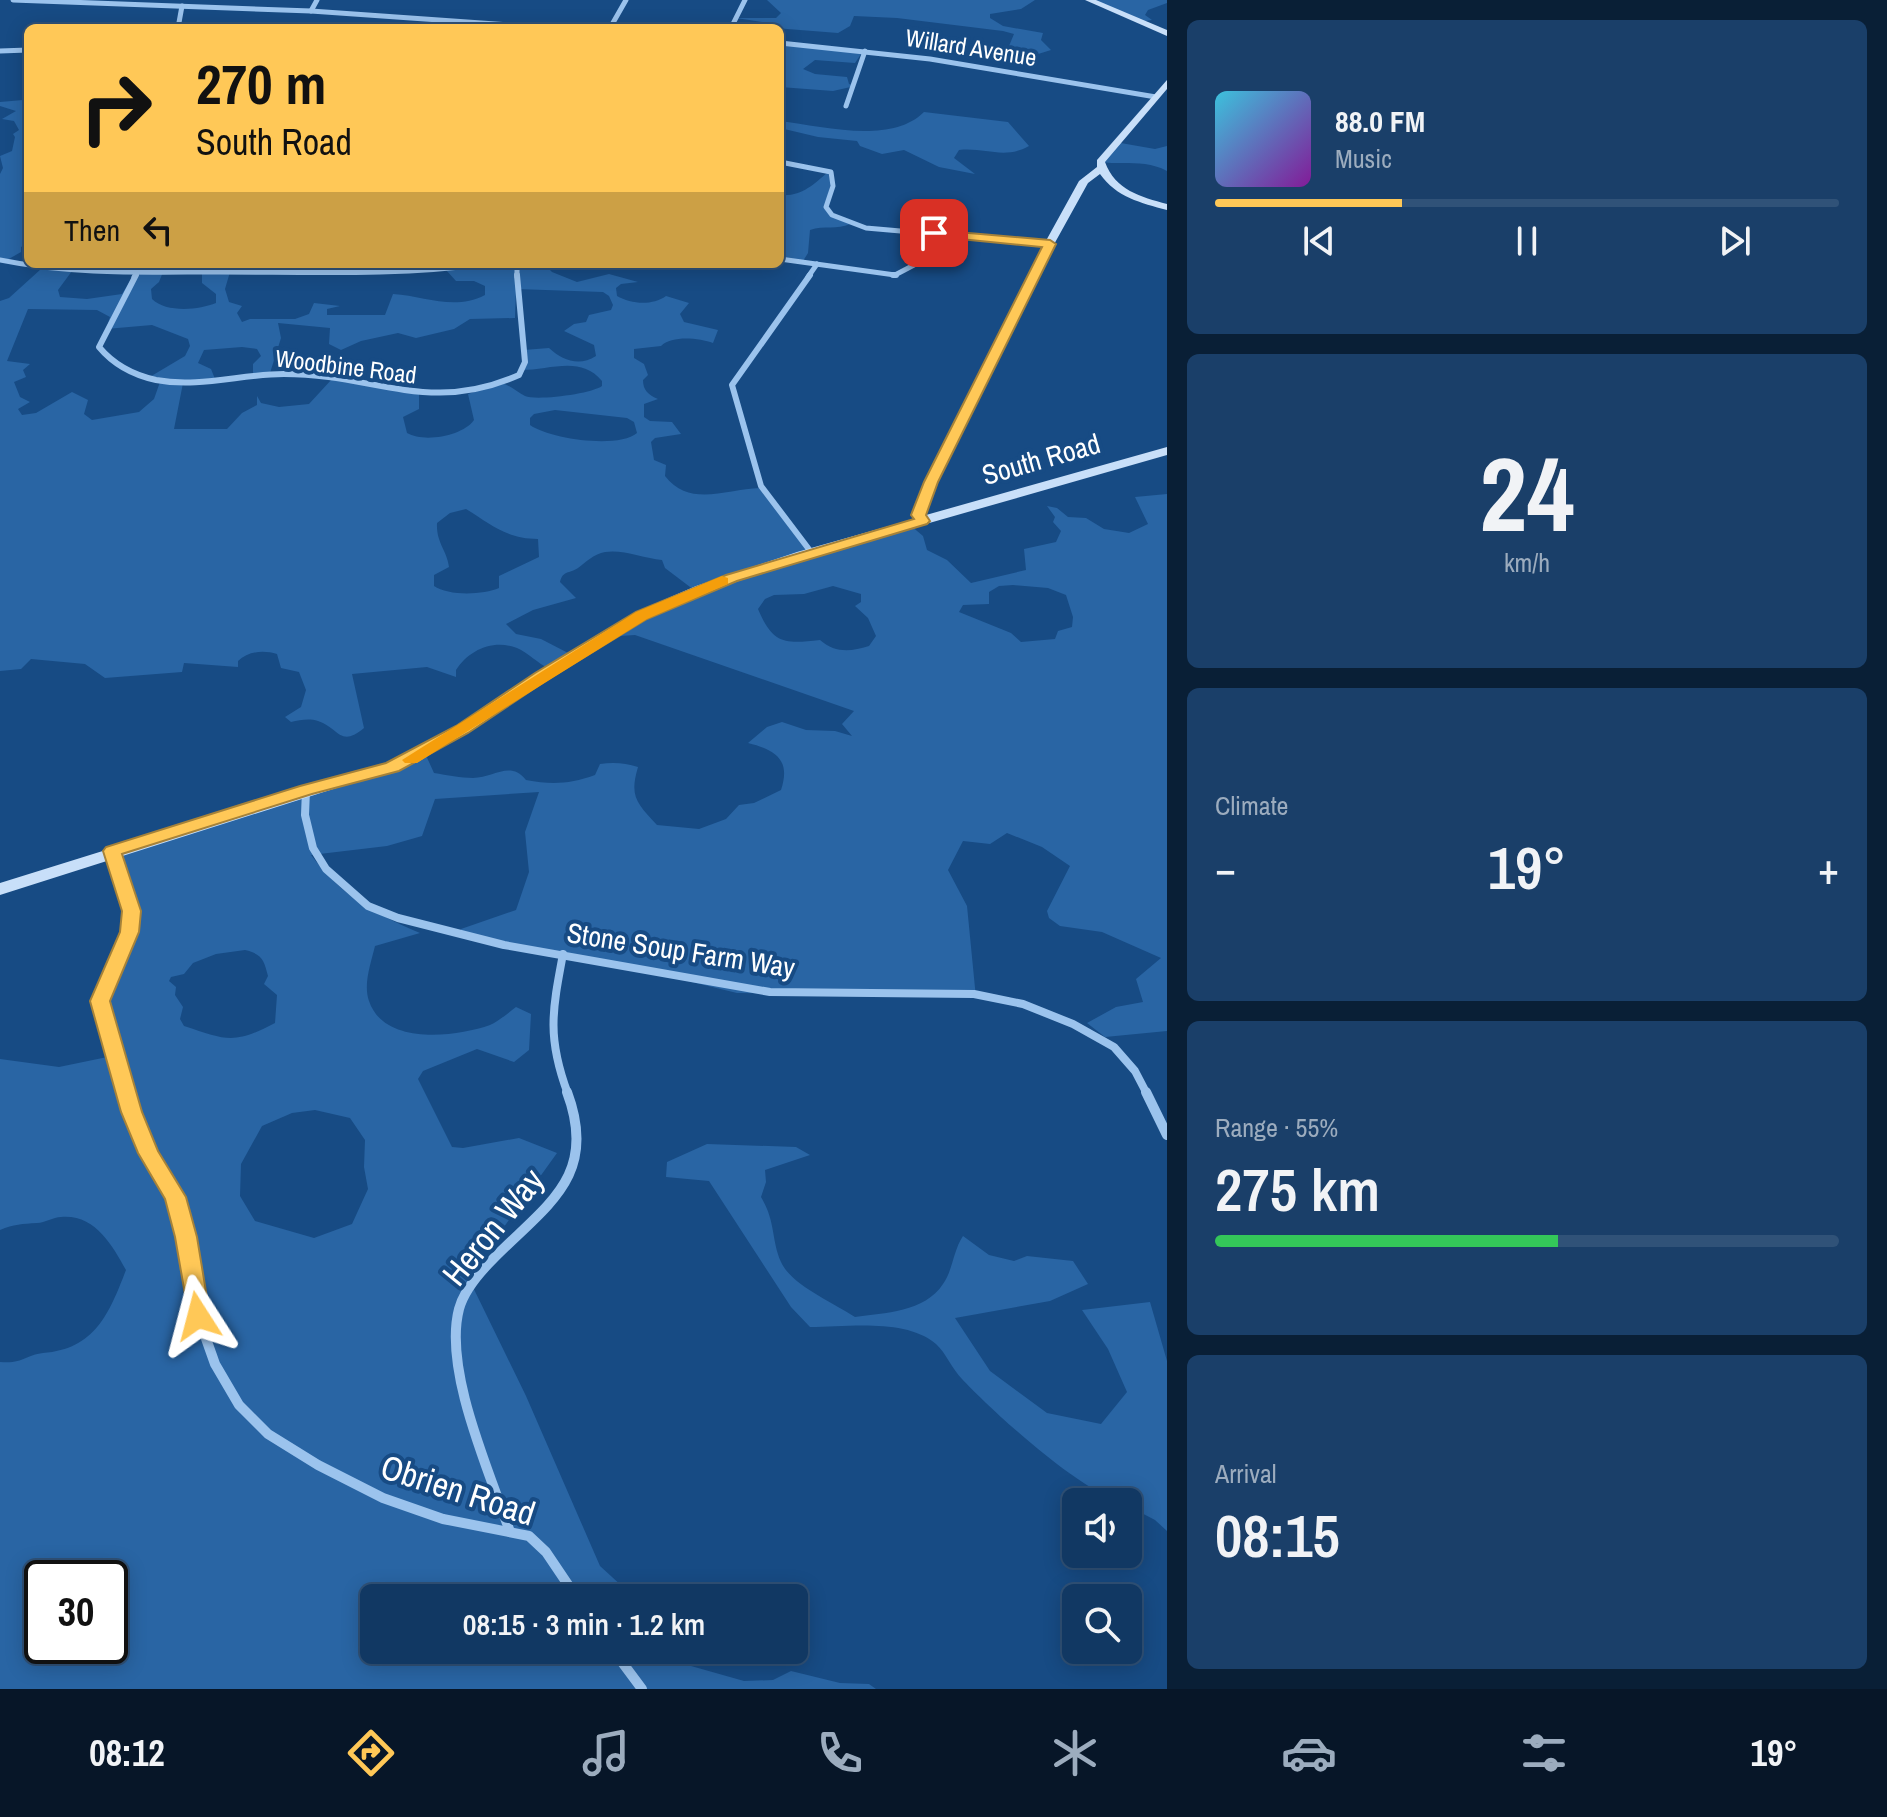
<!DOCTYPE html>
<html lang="en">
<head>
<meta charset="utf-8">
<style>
	body { margin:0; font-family:"Archivo Narrow",sans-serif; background:#1a3f69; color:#f1f3f6; height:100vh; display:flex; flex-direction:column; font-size:30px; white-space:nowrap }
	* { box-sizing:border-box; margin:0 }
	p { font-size:26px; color:#9cacbe }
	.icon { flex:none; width:44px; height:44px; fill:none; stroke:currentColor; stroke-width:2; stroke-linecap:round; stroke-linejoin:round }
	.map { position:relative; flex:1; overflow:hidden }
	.panel { display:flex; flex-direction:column; gap:20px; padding:20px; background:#091f36; width:720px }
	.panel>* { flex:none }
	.hud { position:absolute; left:24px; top:24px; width:760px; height:244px; border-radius:12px; box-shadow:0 4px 20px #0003,0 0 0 2px #305278; background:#ffc857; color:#111; overflow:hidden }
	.controls { position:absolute; left:1062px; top:1488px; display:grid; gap:16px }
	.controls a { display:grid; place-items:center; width:80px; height:80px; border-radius:12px; background:#113863; box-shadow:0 4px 20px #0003,0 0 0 2px #305278; font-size:40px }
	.speed { position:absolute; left:24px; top:1560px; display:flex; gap:16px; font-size:40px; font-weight:700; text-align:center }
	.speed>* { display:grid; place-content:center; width:104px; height:104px; border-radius:50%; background:#113863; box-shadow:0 4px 20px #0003,0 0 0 2px #305278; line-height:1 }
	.speed .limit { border:4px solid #111; border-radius:12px; background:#fff; color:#111 }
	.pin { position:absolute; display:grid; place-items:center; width:68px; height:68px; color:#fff; margin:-34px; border-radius:16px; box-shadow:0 4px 12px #0006 }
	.me { position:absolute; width:88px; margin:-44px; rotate:351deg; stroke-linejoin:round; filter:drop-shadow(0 0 6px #0008) }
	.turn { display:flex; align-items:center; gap:28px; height:168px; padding:0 40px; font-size:36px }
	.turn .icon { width:104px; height:104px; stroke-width:2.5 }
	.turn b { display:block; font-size:56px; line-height:68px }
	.then { display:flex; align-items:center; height:76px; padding:0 40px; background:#0003; gap:16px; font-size:30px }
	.big { font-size:60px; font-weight:600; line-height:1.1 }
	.panel .card { flex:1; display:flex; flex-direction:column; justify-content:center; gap:12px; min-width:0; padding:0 28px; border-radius:12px; background:#1a3f69 }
	.panel .dial { align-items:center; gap:0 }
	.dial b { font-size:104px; line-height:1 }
	.song { display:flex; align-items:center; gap:24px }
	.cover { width:96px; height:96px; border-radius:12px; background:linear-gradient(135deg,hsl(190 70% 55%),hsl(290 70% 35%)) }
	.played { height:8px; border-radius:4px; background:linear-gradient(90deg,#ffc857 30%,#305278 30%) }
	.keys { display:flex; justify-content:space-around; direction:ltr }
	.heat { display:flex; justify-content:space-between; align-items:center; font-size:44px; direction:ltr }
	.charge { height:12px; border-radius:6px; background:linear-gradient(90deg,#34c759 55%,#305278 0) }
	.trip { position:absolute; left:360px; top:1584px; width:448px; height:80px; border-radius:12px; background:#113863; box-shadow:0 4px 20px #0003,0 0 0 2px #305278; font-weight:600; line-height:80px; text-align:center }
	.tab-bar { display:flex; height:128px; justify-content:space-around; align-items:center; background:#071628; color:#9cacbe }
	.tab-bar .icon { width:56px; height:56px }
	.tab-bar .selected { color:#ffc857 }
	.tab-bar b { font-size:36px; color:#f1f3f6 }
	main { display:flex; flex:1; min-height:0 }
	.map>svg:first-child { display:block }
	.green { fill:#2965a4; fill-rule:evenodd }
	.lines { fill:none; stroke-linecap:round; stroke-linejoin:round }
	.street-far3 { stroke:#9bc3ed; stroke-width:5 }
	.street-far2 { stroke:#9bc3ed; stroke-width:6 }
	.street-far1 { stroke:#9bc3ed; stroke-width:8 }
	.street { stroke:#9bc3ed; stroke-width:10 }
	.secondary { fill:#c8dff9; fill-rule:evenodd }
	.route { fill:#ffc857; stroke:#a68239; stroke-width:2 }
	.slow { fill:#f59e0b }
	.labels { text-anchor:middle; stroke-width:8; stroke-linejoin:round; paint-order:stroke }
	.far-street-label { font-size:24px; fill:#fff; stroke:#174b84 }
	.street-label { font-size:28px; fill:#fff; stroke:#174b84 }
	.near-street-label { font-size:34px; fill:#fff; stroke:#174b84 }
</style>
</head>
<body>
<main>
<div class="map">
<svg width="1167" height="1689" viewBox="0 0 1167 1689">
	<rect width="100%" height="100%" fill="#174b84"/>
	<!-- green -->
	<g class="green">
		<polygon points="767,0 1035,0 1021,9 990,14 990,18 1003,26 1043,33 1041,40 1051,50 1035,55 1009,46 1014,34 1003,31 897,18 854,16 850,26 838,33 761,27 762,22 736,18 776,18 781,13"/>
		<polygon points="1088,0 1167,0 1167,3 1148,10 1145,15 1152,20 1138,22"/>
		<polygon points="780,43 863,51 855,63 815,60 803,69 815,74 847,77 849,84 855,86 833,91 780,87"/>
		<polygon points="28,97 28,243 21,247 21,252 7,260 0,260 0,174 3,168 0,156 12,151 15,137 13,134 19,130 14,121 2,119 16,111 0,106 0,102 23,100"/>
		<path d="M924 112 1008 122 1029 146C1004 160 985 147 959 150L954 158 975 174 939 167 904 150 882 154 860 146 857 141 818 137 780 128V121C822 126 891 145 924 112Z"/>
		<path d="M1115 142 1155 149 1167 146V171C1145 159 1123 165 1100 162Z"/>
		<path d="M828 172 831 183 825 207 832 216 850 224C837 230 824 225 810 230L808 253 803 261 780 259V195C801 197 813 185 828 172Z"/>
		<path d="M32 264H312L306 273 230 272 225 289 229 302 242 306 237 313 242 322 250 319H295L309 314 314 303 340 306 327 309V315H385L393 294C425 296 454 311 485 295V286L474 281H456L446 270 459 268 460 264H544L552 272 577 282 609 274 638 282 621 284 616 288 617 296C631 304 652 306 666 296L689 303 680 314 684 322 718 330 713 343C699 338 672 335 661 346L634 349V358L644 364 648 375 643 380C643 390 648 395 658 399L644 404V417L650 421 672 422 681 434 655 438 651 442 654 460 666 465 665 476C690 508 726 489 760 488L808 552 910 525 923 536 927 550 947 560 971 583 1026 570 1024 549 1056 542 1061 531 1053 522 1055 517 1047 506 1057 508 1068 517 1086 518 1104 529 1129 533 1148 524 1135 497 1167 494V1031L1105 1037 1087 1023 1116 1007 1143 1002 1136 979 1161 958 1102 932 1060 926 1049 918 1047 911 1070 866 1042 847 1007 833 990 844 963 841 948 870 967 906 976 998 929 994 737 993 634 968 460 935 461 929 516 910 529 872 525 832 539 792 435 799 422 836 387 846 311 855C344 898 372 912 420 933L375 946C371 963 363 984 369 1001 384 1046 456 1037 490 1025 499 1021 508 1013 516 1007L531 1014 529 1050 514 1062 477 1049 423 1071 418 1079 452 1147 463 1148 519 1138 557 1153 468 1277 526 1396 600 1566 635 1598H374V1650H674L684 1664 744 1681 773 1680 791 1671 840 1683 869 1684 876 1689H0V1362C24 1364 25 1355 43 1353 95 1349 109 1314 126 1270 112 1245 95 1214 61 1217 53 1217 45 1223 37 1223 22 1224 14 1224 0 1230V1059L59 1067 117 1055 108 1025V988L135 932 137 913 110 852 424 751 434 773C447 775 461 778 473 778 494 778 510 760 526 780 552 785 570 784 595 775L600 764C614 762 625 763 638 767 629 797 637 803 657 825L699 829 726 819 739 805 754 803 781 790C791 760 776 750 748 743L767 727 782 722 806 730 835 731 852 736 842 724 854 711 635 635 605 637 694 590 665 568 662 560C644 558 622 549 605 552 594 554 586 562 578 568 569 574 563 570 560 582L576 598 533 610 506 624 516 634 541 639 572 655 549 669C538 663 528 653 517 648 493 639 469 650 456 670V677L427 667 352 674 364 728C340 748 339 728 318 721 309 718 300 720 291 722L285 717 301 707 306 690 299 672 281 668 277 654C264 650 248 651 238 661V667L184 663 182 672 105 678 85 664 31 659 21 669 0 671V301L9 298 41 269ZM72 271 135 273 122 294 87 299 60 297 58 290ZM163 272H202V283L216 294V303C199 310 166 313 152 299L151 289 159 282ZM516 289 603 292 609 296 613 305 611 310 589 315 586 322 574 324 564 331 594 345 596 356C579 367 562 360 549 348L524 350 521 370C550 370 581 355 602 381V386C591 394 536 401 525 396 517 392 511 386 502 383L468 394 474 420C463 436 424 443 407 433L403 417 419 409V394L332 379 309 404 279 407 261 403 257 396V405L242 413 227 429H174L183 383 215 379 211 369 198 363 204 350 242 347 257 349 261 356 253 364V375L270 373 281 338 278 323 330 328 329 344 341 350 361 341 398 333 416 338 454 329 470 319 515 318ZM28 309 97 310 110 317 106 329 152 325 188 339 190 346 185 356 148 378 160 382 154 399 139 412 92 420 84 414 88 400 72 392 36 413 22 415 18 409 30 402 20 397 14 382 26 377 23 370 30 364 7 361ZM555 410 627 418 634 422 637 433C618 449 550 439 530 425V418L534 414ZM466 509C492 525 507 539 538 539L539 557 499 576V588C483 595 448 596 434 586V575L449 567C447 550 436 543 437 523L450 513ZM1013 585 1048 588 1066 595 1073 617 1072 627 1058 631 1055 639 1021 642 1011 633 959 612 963 605 989 604V592L999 586ZM833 586 861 594V602L855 606 868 618 876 636 869 646C850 652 835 653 820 640 784 644 773 644 758 609L765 599 774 595 804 594ZM245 950C262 954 264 960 268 976L264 984 277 995 275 1023C233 1045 227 1040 184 1026L180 1019 183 1007 175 995 176 987 169 981 171 977 184 974 193 963 216 954ZM315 1110 350 1118 365 1140 364 1167 368 1189 352 1224 314 1238 255 1221 240 1196 241 1164 262 1126 292 1113ZM42 1578H110V1646H42Z"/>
		<path d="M707 1144 796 1147 810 1155 765 1170 766 1182 761 1197C776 1222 771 1239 781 1262 791 1285 834 1303 855 1317 884 1313 925 1312 943 1284 953 1270 953 1251 963 1236L989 1255 1014 1261 1027 1256 1073 1261 1088 1284 1050 1301 955 1318 990 1371 1047 1413 1101 1424 1127 1392 1108 1349 1082 1310 1150 1302 1167 1361V1531L1155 1520 1128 1506V1502C1090 1502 989 1408 962 1379 952 1369 946 1353 936 1344 906 1318 847 1327 810 1327L791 1307 709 1181 666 1177 667 1162Z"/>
	</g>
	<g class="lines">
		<!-- street-far3 -->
		<g class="street-far3">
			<polyline points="13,0 311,11 551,28"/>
			<polyline points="311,11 317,0"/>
			<polyline points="178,28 182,6"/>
			<polyline points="610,28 626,0"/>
			<polyline points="731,28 745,0"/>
			<polyline points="780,43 930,59 1156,97"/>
			<polyline points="0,51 28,50"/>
			<polyline points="846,106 865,51"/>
			<polyline points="780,162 831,172 833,186 826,207 832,215 866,228 1050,244"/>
			<polyline points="780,259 895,275 914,265 934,233"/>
			<path d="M0 260C73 275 145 272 219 272 309 272 398 276 487 264"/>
			<polyline points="517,264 517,277"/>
			<polyline points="134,277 137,272"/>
			<polyline points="808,277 817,264"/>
		</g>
		<!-- street-far2 -->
		<g class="street-far2">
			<path d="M136 275 99 347C114 365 133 375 156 380 199 388 242 374 284 374 374 374 429 415 519 375L525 362 517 275"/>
			<polyline points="810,275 732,385 761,486 811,552"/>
			<polyline points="893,275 896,275"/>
		</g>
		<!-- street-far1 -->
		<g class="street-far1">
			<polyline points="306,790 305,815 313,848 326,869 368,906 398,918 504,945 770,992 974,994 1023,1004 1073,1024 1114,1047 1135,1071 1147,1094"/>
			<polyline points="112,851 132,911 129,932 100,1001 127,1094"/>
			<path d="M563 954C552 1012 547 1038 568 1094"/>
		</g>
		<!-- street -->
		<g class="street">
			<polyline points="126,1092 149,1153 175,1197 186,1237 198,1316 215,1364 239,1405 268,1434 318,1465 383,1498 443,1519 529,1536 546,1552 577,1598"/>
			<polyline points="1146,1092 1167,1135"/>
			<path d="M510 1532C490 1473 443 1370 459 1309 464 1290 479 1273 493 1259 546 1205 599 1177 567 1092"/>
			<polyline points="613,1650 642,1689"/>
		</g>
		<!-- secondary -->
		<g class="secondary">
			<polygon points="1085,0 1096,0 1167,30 1167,36"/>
			<path d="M1167 80V89L1105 162C1115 190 1141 197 1167 204V210C1141 203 1116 197 1100 174L1088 183 1052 248 937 482 926 515 1167 447V455L807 558 706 592 646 618 418 762 0 895V883L408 756 636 612 696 586 797 552 914 519 912 515 925 482 1042 248 1079 181 1097 167V160Z"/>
		</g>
	</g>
	<!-- route -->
	<polygon class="route" points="934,230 1050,240 1056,244 938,482 926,515 930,521 927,524 737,581 647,619 547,680 468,733 399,771 312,794 122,854 141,911 139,932 110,1001 142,1112 158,1151 186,1197 197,1237 210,1316 207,1323 198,1326 190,1323 175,1237 165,1199 138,1153 121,1112 90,1001 120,932 122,911 103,851 106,847 300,786 386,763 456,726 535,673 636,612 726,575 914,519 911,515 924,482 1042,247 930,236 930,231"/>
	<!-- slow -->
	<polygon class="slow" points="722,576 728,578 728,584 647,619 417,763 405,763 402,760 636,612"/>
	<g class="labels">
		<!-- far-street labels -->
		<g class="far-street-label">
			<text transform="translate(971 48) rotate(9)" y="8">Willard Avenue</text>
			<text transform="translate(346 367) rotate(7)" y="8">Woodbine Road</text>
		</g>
		<!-- street labels -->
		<g class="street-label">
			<text transform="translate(1041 459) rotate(-16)" y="10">South Road</text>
			<text transform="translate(681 950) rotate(9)" y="10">Stone Soup Farm Way</text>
		</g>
		<!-- near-street labels -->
		<g class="near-street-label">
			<text transform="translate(493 1227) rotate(-51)" y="12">Heron Way</text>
			<text transform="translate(458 1490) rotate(18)" y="12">Obrien Road</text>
		</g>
	</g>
</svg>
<div class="controls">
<a><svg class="icon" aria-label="sound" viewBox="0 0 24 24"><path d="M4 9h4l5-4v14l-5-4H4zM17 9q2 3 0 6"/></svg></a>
<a><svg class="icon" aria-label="search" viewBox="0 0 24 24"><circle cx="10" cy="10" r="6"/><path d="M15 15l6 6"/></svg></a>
</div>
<div class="speed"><div class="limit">30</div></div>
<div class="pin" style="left:934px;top:233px;background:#d93025"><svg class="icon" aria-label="arrive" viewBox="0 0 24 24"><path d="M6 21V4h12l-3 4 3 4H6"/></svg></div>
<svg class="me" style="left:198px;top:1316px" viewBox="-20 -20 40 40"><path d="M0-17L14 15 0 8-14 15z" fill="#ffc857" stroke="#fff" stroke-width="4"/></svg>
<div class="trip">08:15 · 3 min · 1.2 km</div>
<div class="hud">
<div class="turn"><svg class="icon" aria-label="right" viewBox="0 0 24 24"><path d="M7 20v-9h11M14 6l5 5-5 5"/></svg><div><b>270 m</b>South Road</div></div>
<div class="then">Then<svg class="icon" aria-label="left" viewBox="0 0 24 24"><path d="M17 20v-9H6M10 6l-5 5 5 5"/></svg></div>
</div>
</div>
<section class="panel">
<div class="card">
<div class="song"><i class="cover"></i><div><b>88.0 FM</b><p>Music</p></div></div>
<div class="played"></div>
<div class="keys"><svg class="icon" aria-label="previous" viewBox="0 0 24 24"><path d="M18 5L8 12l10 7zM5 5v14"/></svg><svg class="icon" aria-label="pause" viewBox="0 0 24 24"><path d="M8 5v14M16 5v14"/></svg><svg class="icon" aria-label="next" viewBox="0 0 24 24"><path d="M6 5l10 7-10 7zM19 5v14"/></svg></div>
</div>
<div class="card dial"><b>24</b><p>km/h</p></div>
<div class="card"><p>Climate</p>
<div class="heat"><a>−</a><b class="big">19°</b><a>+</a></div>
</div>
<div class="card"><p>Range · 55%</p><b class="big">275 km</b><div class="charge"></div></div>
<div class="card"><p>Arrival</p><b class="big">08:15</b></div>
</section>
</main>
<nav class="tab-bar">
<b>08:12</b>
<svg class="icon selected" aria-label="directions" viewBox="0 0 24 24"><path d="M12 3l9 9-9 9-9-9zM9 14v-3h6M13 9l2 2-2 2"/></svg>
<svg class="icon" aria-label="music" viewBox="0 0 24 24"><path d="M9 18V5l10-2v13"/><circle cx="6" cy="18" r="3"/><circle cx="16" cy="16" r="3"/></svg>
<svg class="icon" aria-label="phone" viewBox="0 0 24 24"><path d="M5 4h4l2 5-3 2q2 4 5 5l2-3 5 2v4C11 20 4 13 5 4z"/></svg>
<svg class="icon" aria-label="climate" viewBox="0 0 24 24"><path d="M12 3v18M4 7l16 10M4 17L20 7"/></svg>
<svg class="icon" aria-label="car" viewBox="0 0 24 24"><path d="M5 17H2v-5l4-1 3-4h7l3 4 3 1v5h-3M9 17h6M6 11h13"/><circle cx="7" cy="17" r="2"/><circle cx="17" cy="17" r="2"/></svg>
<svg class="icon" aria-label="filters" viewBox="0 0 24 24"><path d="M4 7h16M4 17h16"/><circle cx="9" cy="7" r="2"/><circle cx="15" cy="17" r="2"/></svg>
<b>19°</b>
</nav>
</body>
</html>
